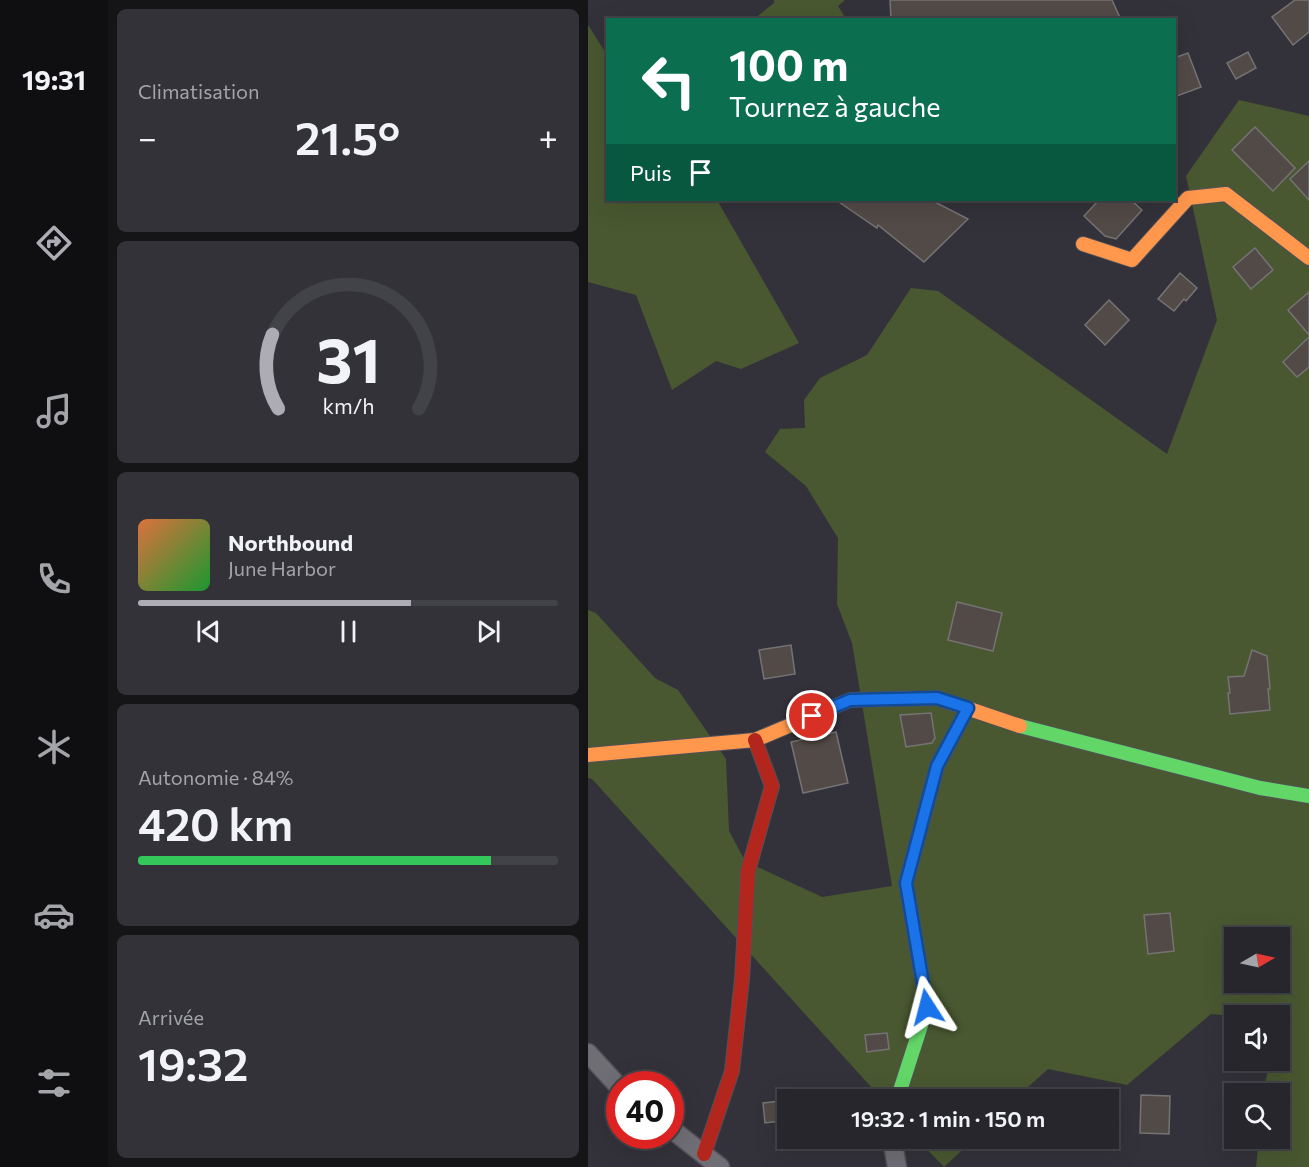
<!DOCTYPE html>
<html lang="fr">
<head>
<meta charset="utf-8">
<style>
	body { margin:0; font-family:Commissioner,sans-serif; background:#323238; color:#f1f3f6; height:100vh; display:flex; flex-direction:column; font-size:22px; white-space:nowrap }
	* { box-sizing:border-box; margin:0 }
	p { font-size:20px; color:#a4a5a9 }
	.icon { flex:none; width:33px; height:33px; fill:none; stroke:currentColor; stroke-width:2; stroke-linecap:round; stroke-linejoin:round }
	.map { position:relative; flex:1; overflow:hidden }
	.sheet { display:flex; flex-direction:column; gap:9px; padding:9px; background:#151518; width:480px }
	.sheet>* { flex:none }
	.top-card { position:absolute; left:18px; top:18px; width:570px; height:183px; border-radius:0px; box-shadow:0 6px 24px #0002,0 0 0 2px #424348; background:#0b6e4f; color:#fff; overflow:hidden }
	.needle { width:39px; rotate:81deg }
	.fabs { position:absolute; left:636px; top:927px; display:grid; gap:12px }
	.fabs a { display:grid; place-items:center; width:66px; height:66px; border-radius:0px; background:#26262c; box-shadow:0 6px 24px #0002,0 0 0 2px #424348; font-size:30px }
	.speed { position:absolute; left:18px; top:1071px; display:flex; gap:12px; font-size:30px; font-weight:700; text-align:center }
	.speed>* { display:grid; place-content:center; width:78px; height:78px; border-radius:50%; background:#26262c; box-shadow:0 6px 24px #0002,0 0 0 2px #424348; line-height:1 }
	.speed .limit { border:9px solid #d22; background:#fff; color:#111 }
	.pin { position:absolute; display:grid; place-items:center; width:51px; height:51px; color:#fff; margin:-26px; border:3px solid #fff; border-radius:50%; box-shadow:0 2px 6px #0007 }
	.me { position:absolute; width:66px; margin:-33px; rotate:351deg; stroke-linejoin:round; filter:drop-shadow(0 0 4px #0008) }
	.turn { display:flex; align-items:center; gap:21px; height:126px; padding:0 24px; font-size:27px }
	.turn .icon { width:78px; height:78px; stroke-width:2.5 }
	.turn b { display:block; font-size:42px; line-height:51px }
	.then { display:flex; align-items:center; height:57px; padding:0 24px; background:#0003; gap:12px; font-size:22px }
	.big { font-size:45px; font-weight:600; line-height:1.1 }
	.sheet .tile { flex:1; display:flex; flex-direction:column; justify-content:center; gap:9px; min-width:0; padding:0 21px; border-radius:9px; background:#323238 }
	.sheet .dial { align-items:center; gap:0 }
	.dial svg { height:156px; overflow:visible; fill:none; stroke:#424348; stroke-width:7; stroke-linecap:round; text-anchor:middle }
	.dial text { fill:#f1f3f6; stroke:none }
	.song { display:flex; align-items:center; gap:18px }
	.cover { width:72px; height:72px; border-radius:9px; background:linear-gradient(135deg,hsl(20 70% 55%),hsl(130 70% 35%)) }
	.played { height:6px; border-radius:3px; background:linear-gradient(90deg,#adacb5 65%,#424348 65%) }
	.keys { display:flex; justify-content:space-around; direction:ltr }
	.heat { display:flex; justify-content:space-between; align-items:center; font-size:33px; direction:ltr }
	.charge { height:9px; border-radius:4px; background:linear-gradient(90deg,#34c759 84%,#424348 0) }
	.trip { position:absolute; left:189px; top:1089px; width:342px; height:60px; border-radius:0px; background:#26262c; box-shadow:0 6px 24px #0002,0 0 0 2px #424348; font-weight:600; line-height:60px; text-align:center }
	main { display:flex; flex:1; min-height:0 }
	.tabs { display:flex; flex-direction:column; width:108px; justify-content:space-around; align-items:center; background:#0f0f12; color:#a4a5a9 }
	.tabs .icon { width:42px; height:42px }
	.tabs .current { color:#adacb5 }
	.tabs b { font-size:27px; color:#f1f3f6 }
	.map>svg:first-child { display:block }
	.forest { fill:#495831; fill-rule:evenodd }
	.building { fill:#524a47; stroke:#767374; stroke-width:1.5 }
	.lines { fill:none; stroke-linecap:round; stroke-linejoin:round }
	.street-casing { stroke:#525158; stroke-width:21 }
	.fast-casing { stroke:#525158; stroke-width:16 }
	.slow-casing { stroke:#525158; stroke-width:16 }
	.jam-casing { stroke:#525158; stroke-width:16 }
	.street { stroke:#6e6e74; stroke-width:18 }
	.fast { stroke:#63d668; stroke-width:14 }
	.slow { stroke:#ff974d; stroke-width:14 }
	.jam { stroke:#b3261e; stroke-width:14 }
	.route-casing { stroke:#114b97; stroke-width:15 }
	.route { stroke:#1a73e8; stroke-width:10 }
</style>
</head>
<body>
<main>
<nav class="tabs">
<b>19:31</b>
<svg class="icon current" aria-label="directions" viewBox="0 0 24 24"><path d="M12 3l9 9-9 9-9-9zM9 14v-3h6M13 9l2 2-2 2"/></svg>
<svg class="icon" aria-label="music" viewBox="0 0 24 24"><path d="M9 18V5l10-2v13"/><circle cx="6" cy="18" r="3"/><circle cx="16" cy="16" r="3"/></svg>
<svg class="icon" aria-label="phone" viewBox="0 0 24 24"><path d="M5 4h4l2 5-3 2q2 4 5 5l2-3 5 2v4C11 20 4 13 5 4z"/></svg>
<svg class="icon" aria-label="climate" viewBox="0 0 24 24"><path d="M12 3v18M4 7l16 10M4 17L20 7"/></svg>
<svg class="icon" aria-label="car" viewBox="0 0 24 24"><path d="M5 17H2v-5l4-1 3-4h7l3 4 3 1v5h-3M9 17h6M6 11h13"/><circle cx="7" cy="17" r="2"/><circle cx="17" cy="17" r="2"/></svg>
<svg class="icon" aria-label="filters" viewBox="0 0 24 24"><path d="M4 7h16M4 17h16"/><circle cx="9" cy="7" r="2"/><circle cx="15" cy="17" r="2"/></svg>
</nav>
<section class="sheet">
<div class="tile"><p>Climatisation</p>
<div class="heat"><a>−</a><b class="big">21.5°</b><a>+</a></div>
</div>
<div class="tile dial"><svg viewBox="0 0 100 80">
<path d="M14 69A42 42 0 1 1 86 69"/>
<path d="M14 69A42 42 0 0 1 11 31" stroke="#adacb5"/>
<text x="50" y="56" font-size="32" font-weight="700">31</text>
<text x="50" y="72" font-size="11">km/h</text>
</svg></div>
<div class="tile">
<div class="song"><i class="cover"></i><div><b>Northbound</b><p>June Harbor</p></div></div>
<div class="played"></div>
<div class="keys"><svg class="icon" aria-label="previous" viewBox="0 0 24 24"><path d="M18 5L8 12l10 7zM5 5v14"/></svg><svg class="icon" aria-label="pause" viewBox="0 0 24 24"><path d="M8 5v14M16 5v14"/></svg><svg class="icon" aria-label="next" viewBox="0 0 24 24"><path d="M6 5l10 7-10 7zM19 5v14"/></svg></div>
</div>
<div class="tile"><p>Autonomie · 84%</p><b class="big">420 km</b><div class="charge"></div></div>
<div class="tile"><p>Arrivée</p><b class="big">19:32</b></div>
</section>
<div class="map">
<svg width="721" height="1167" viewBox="0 0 721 1167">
	<rect width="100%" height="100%" fill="#33323a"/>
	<!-- forest -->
	<g class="forest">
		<polygon points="186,0 257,0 250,6 258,19 166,19 186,3"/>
		<polygon points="0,25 19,55 20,200 129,200 211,343 153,369 128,361 84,390 48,295 0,282"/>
		<path d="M651 100 721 116V1167H668L671 1139 692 1138V1094L675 1093 682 1061 692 1060V1016H646L623 1014 539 1085 460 1069 427 1099H294L4 779 0 778V610L8 613 67 678 90 690 138 759 141 831 157 861 234 897 304 886 264 643 249 604 250 538 218 486 177 452 192 429 217 428 216 400 232 378 279 355 323 288 350 291 579 454 629 320 598 176ZM646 938H692V982H646Z"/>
		<polygon points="329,1139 386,1139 356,1167"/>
	</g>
	<!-- building -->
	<g class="building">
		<polygon points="302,0 524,0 533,20 303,20"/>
		<polygon points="707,0 721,0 721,32 705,45 684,17"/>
		<polygon points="660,52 668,68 648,79 639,63"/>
		<polygon points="600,53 613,87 586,97 586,58"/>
		<polygon points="667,127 707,168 685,191 644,150"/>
		<polygon points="721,161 721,200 702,179"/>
		<polygon points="248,200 343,200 380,219 336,262 290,225 289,228"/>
		<polygon points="511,200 543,200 554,210 528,239 517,236 496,216"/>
		<polygon points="667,248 685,270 663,289 645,267"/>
		<polygon points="592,273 609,288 598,301 596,299 586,311 570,299"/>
		<polygon points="721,292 721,335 700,310"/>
		<polygon points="521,300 541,320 517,345 497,325"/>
		<polygon points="721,337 721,367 709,377 695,362"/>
		<polygon points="369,602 414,613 405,651 360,640"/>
		<polygon points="203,645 207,674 176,679 171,650"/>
		<polygon points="664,650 679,656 682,689 680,689 682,710 642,714 640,693 642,693 640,677 656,676"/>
		<polygon points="343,713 347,738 344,743 318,747 312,715"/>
		<polygon points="248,732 260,783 215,793 203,742"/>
		<polygon points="582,913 586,951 560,954 556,915"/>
		<polygon points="299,1033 301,1049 279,1052 277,1035"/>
		<polygon points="553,1095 582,1096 581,1134 552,1133"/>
		<polygon points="200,1100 200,1120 177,1123 175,1103"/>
	</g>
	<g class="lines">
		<!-- street casing -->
		<g class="street-casing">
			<g id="street">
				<polyline points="0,1053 32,1088"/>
				<polyline points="82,1128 132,1167"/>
				<polyline points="304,1138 309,1167"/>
			</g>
		</g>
		<!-- fast casing -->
		<g class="fast-casing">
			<g id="fast">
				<polyline points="432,726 672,788 721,796"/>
				<polyline points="309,1100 339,1007 318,883 349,766 380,708"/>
			</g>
		</g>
		<!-- slow casing -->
		<g class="slow-casing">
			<g id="slow">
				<polyline points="495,244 544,260 600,198 638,194 721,258"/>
				<polyline points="0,755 167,740 262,700 349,698 432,726"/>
			</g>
		</g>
		<!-- jam casing -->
		<g class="jam-casing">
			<polyline id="jam" points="116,1154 144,1071 154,979 160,871 184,786 167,740"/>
		</g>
		<!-- street -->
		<use href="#street" class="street"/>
		<!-- fast -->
		<use href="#fast" class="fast"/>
		<!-- slow -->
		<use href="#slow" class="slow"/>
		<!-- jam -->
		<use href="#jam" class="jam"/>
	</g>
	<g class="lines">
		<!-- route casing -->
		<g class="route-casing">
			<polyline id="route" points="224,716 262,700 349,698 380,708 349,766 318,883 339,1007"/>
		</g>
		<!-- route -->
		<use href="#route" class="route"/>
	</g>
</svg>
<div class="fabs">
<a><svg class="needle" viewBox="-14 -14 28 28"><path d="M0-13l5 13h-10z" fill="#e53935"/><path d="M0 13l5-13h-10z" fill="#a4a5a9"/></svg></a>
<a><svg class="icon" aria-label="sound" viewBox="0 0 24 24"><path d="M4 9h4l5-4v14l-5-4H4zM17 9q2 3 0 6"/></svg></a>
<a><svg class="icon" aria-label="search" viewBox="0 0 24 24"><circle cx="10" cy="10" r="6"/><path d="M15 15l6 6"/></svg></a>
</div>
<div class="speed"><div class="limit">40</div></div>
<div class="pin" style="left:224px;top:716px;background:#d93025"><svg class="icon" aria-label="arrive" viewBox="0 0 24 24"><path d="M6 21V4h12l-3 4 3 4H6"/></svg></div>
<svg class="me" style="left:339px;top:1007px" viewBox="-20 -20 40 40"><path d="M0-17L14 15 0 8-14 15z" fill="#1a73e8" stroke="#fff" stroke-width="4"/></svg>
<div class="trip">19:32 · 1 min · 150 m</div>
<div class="top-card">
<div class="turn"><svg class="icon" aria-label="left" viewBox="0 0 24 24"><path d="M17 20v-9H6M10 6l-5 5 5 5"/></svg><div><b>100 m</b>Tournez à gauche</div></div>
<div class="then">Puis<svg class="icon" aria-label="arrive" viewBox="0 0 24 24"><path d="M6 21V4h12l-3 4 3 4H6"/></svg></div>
</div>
</div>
</main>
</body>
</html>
